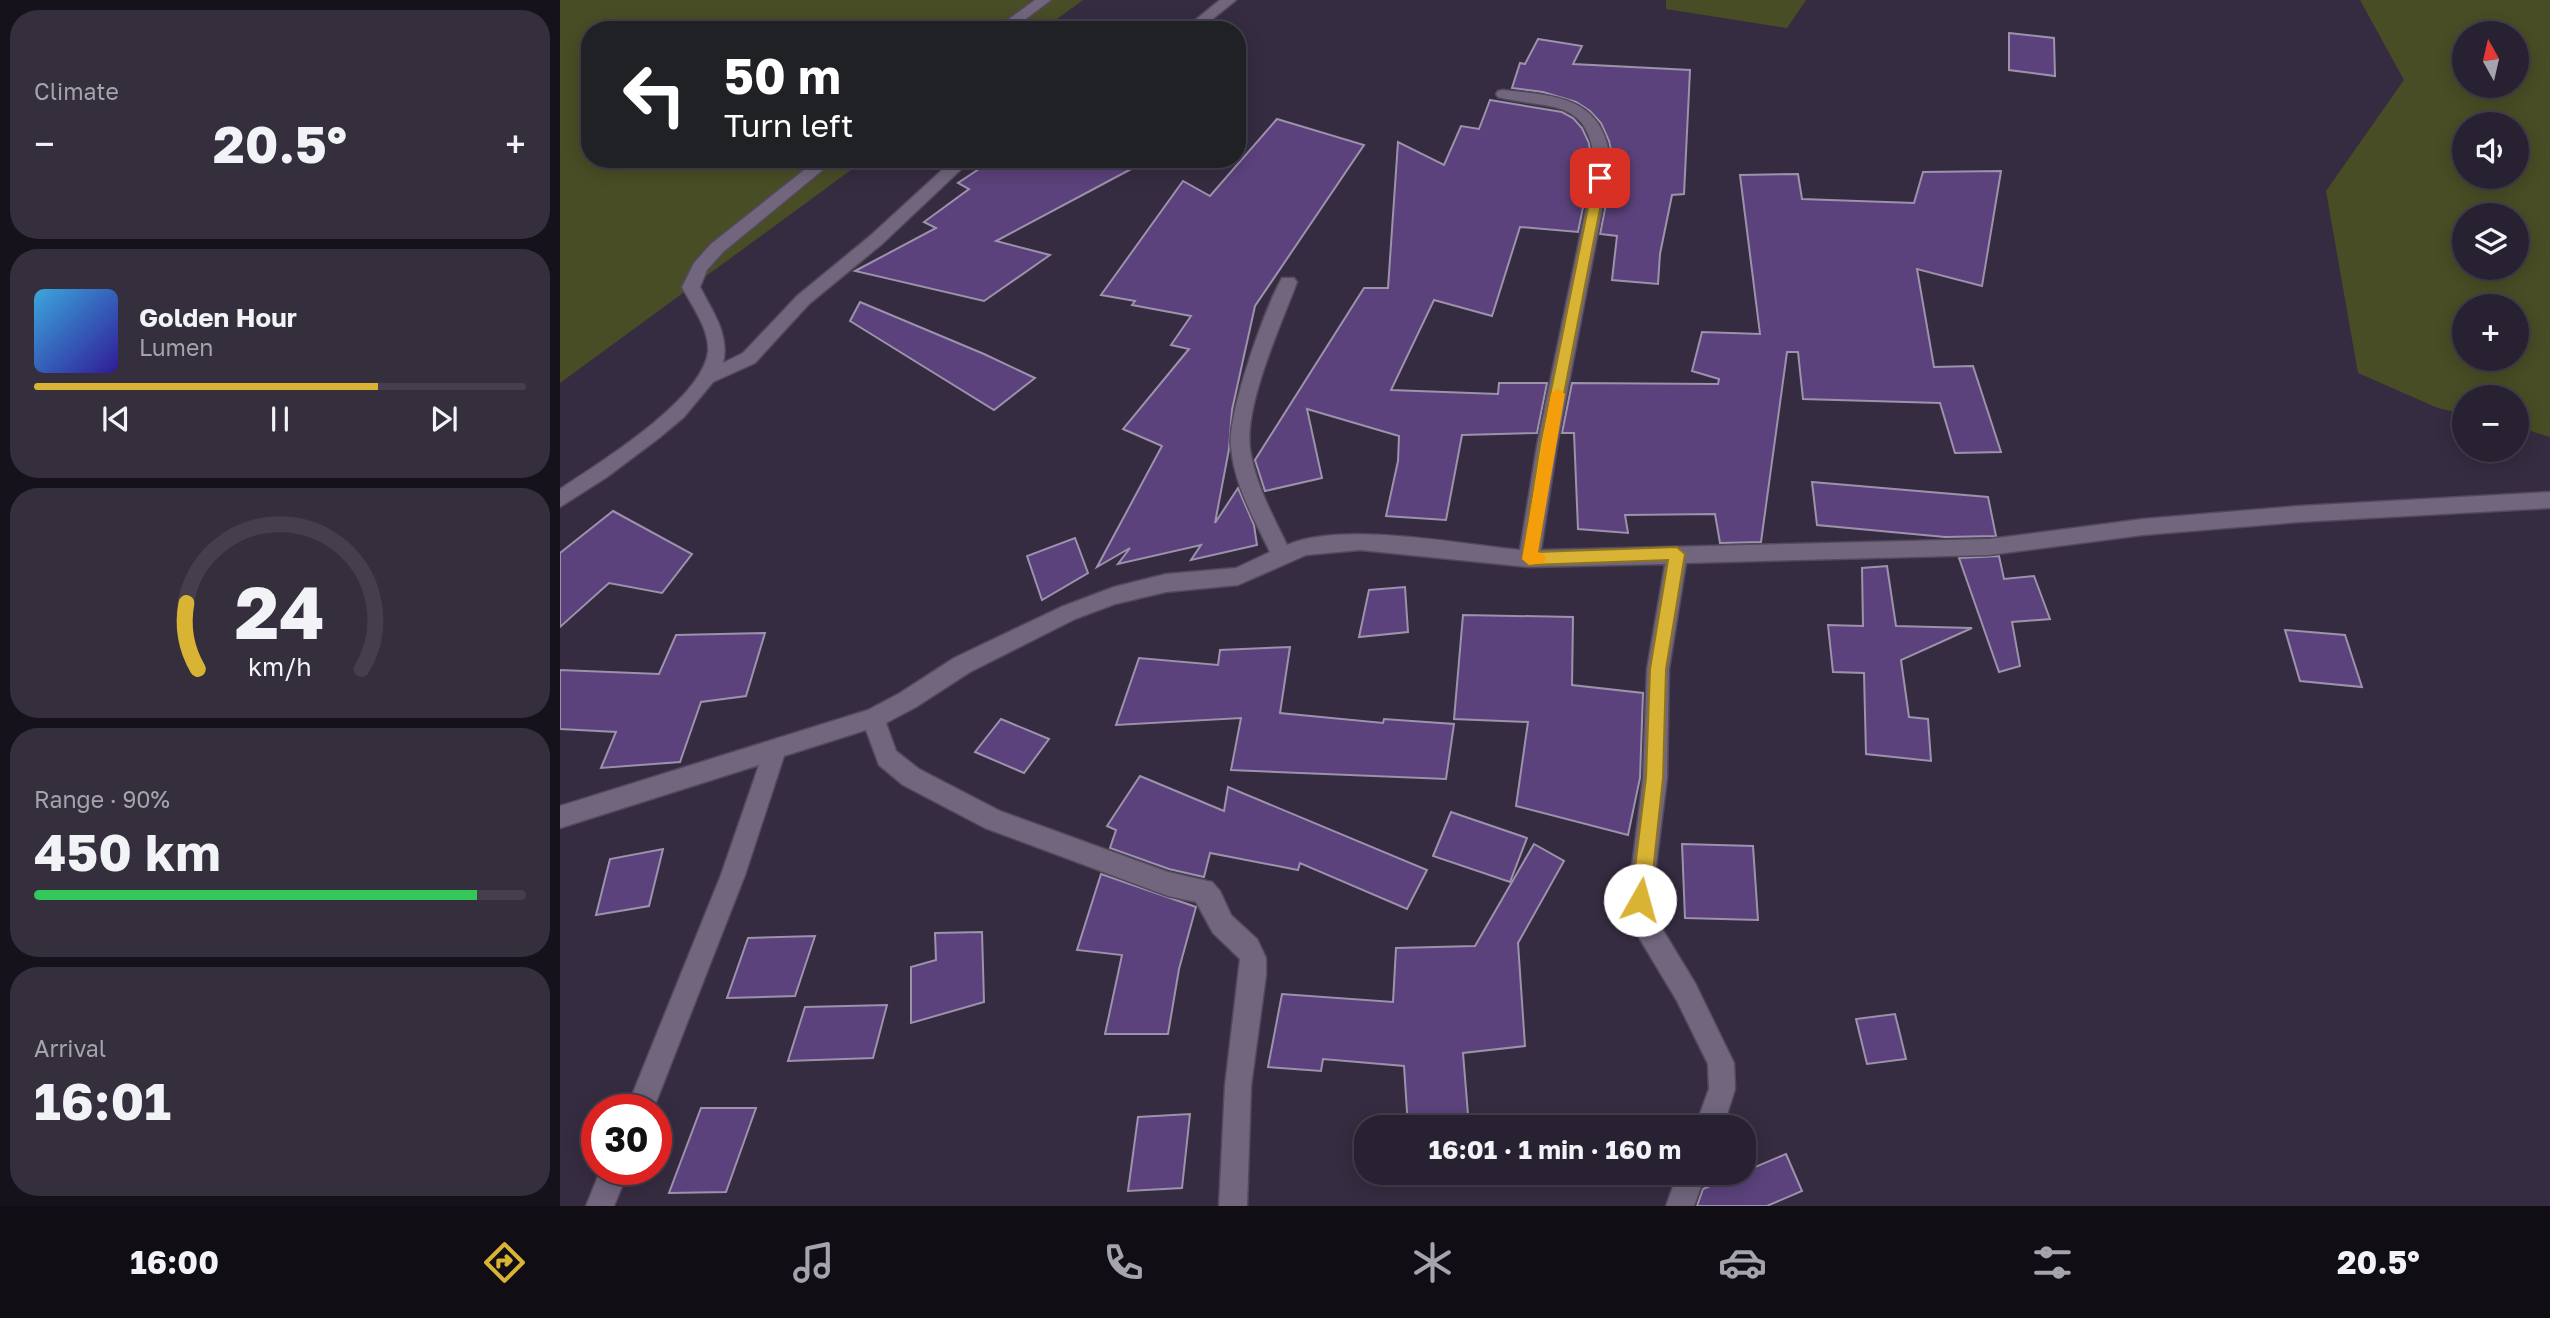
<!DOCTYPE html>
<html lang="en">
<head>
<meta charset="utf-8">
<style>
	body { margin:0; font-family:"Golos Text",sans-serif; background:#342e3d; color:#f1f3f6; height:100vh; display:flex; flex-direction:column; font-size:26px; white-space:nowrap }
	* { box-sizing:border-box; margin:0 }
	p { font-size:23px; color:#a5a3ab }
	.icon { flex:none; width:38px; height:38px; fill:none; stroke:currentColor; stroke-width:2; stroke-linecap:round; stroke-linejoin:round }
	.map { position:relative; flex:1; overflow:hidden }
	.side { display:flex; flex-direction:column; gap:10px; padding:10px; background:#16121b; width:560px }
	.side>* { flex:none }
	.guide { position:absolute; left:21px; top:21px; width:665px; height:147px; border-radius:28px; box-shadow:0 4px 18px #0003,0 0 0 2px #443e4d; background:#202124; color:#fff; overflow:hidden }
	.needle { width:46px; rotate:352deg }
	.tools { position:absolute; left:1892px; top:21px; display:grid; gap:14px }
	.tools a { display:grid; place-items:center; width:77px; height:77px; border-radius:50%; background:#282131; box-shadow:0 4px 18px #0003,0 0 0 2px #443e4d; font-size:35px }
	.speed { position:absolute; left:21px; top:1094px; display:flex; gap:14px; font-size:35px; font-weight:700; text-align:center }
	.speed>* { display:grid; place-content:center; width:91px; height:91px; border-radius:50%; background:#282131; box-shadow:0 4px 18px #0003,0 0 0 2px #443e4d; line-height:1 }
	.speed .limit { border:10px solid #d22; background:#fff; color:#111 }
	.pin { position:absolute; display:grid; place-items:center; width:60px; height:60px; color:#fff; margin:-30px; border-radius:14px; box-shadow:0 4px 10px #0006 }
	.me { position:absolute; width:77px; margin:-38px; rotate:7deg; stroke-linejoin:round; filter:drop-shadow(0 0 5px #0008) }
	.turn { display:flex; align-items:center; gap:24px; height:147px; padding:0 28px; font-size:32px }
	.turn .icon { width:91px; height:91px; stroke-width:2.5 }
	.turn b { display:block; font-size:49px; line-height:60px }
	.big { font-size:52px; font-weight:700; line-height:1.1 }
	.side .card { flex:1; display:flex; flex-direction:column; justify-content:center; gap:10px; min-width:0; padding:0 24px; border-radius:28px; background:#342e3d }
	.side .dial { align-items:center; gap:0 }
	.dial svg { height:182px; overflow:visible; fill:none; stroke:#443e4d; stroke-width:7; stroke-linecap:round; text-anchor:middle }
	.dial text { fill:#f1f3f6; stroke:none }
	.song { display:flex; align-items:center; gap:21px }
	.cover { width:84px; height:84px; border-radius:10px; background:linear-gradient(135deg,hsl(200 70% 55%),hsl(250 70% 35%)) }
	.played { height:7px; border-radius:4px; background:linear-gradient(90deg,#d9b334 70%,#443e4d 70%) }
	.keys { display:flex; justify-content:space-around; direction:ltr }
	.heat { display:flex; justify-content:space-between; align-items:center; font-size:38px; direction:ltr }
	.charge { height:10px; border-radius:5px; background:linear-gradient(90deg,#34c759 90%,#443e4d 0) }
	.trip { position:absolute; left:794px; top:1115px; width:402px; height:70px; border-radius:28px; background:#282131; box-shadow:0 4px 18px #0003,0 0 0 2px #443e4d; font-weight:700; line-height:70px; text-align:center }
	.tab-bar { display:flex; height:112px; justify-content:space-around; align-items:center; background:#100d14; color:#a5a3ab }
	.tab-bar .icon { width:49px; height:49px }
	.tab-bar .active { color:#d9b334 }
	.tab-bar b { font-size:32px; color:#f1f3f6 }
	main { display:flex; flex:1; min-height:0 }
	.map>svg:first-child { display:block }
	.green { fill:#494d25; fill-rule:evenodd }
	.building { fill:#5b427c; stroke:#9c92ac; stroke-width:2 }
	.lines { fill:none; stroke-linecap:round; stroke-linejoin:round }
	.minor-casing { stroke:#52495b; stroke-width:3 }
	.minor { fill:#71667e; fill-rule:evenodd }
	.route { fill:#d9b334; stroke:#8d7422; stroke-width:2 }
	.slow { fill:#f59e0b }
</style>
</head>
<body>
<main>
<section class="side">
<div class="card"><p>Climate</p>
<div class="heat"><a>−</a><b class="big">20.5°</b><a>+</a></div>
</div>
<div class="card">
<div class="song"><i class="cover"></i><div><b>Golden Hour</b><p>Lumen</p></div></div>
<div class="played"></div>
<div class="keys"><svg class="icon" aria-label="previous" viewBox="0 0 24 24"><path d="M18 5L8 12l10 7zM5 5v14"/></svg><svg class="icon" aria-label="pause" viewBox="0 0 24 24"><path d="M8 5v14M16 5v14"/></svg><svg class="icon" aria-label="next" viewBox="0 0 24 24"><path d="M6 5l10 7-10 7zM19 5v14"/></svg></div>
</div>
<div class="card dial"><svg viewBox="0 0 100 80">
<path d="M14 69A42 42 0 1 1 86 69"/>
<path d="M14 69A42 42 0 0 1 9 40" stroke="#d9b334"/>
<text x="50" y="56" font-size="32" font-weight="700">24</text>
<text x="50" y="72" font-size="11">km/h</text>
</svg></div>
<div class="card"><p>Range · 90%</p><b class="big">450 km</b><div class="charge"></div></div>
<div class="card"><p>Arrival</p><b class="big">16:01</b></div>
</section>
<div class="map">
<svg width="1990" height="1206" viewBox="0 0 1990 1206">
	<rect width="100%" height="100%" fill="#362c41"/>
	<!-- green -->
	<g class="green">
		<polygon points="0,0 523,0 482,30 30,30 30,159 306,159 0,383"/>
		<polygon points="1106,0 1246,0 1227,28 1106,9"/>
		<path d="M1800 0H1990V437L1957 427 1956 397H1904V414L1878 408 1798 373 1766 191 1844 80ZM1904 33H1956V86H1904ZM1904 124H1956V177H1904ZM1904 215H1956V268H1904ZM1904 306H1956V359H1904Z"/>
	</g>
	<!-- building -->
	<g class="building">
		<polygon points="1449,33 1494,38 1495,76 1449,70"/>
		<polygon points="978,39 1022,46 1013,64 1130,70 1124,194 1112,195 1100,254 1098,284 1052,280 1057,236 1040,234 1054,164 1049,141 1041,123 1030,111 1016,102 983,92 952,88 960,63 965,64"/>
		<polygon points="930,100 1002,112 1013,118 1022,128 1029,143 1032,164 1018,232 960,227 932,316 874,300 831,390 938,394 939,383 987,383 977,433 902,435 886,520 826,516 838,461 839,436 747,409 762,478 705,491 695,460 804,288 828,288 838,142 884,165 901,126 919,129"/>
		<polygon points="717,119 804,145 695,306 672,410 669,449 655,523 678,488 694,525 697,545 631,560 641,545 558,564 570,548 537,567 602,446 563,429 629,349 611,345 631,316 572,305 575,301 541,295 623,181 650,196"/>
		<polygon points="434,159 590,159 436,241 490,255 424,301 295,271 376,228 364,222 409,189 398,183"/>
		<polygon points="1441,171 1422,286 1357,269 1374,367 1413,366 1441,452 1395,453 1380,403 1243,399 1238,352 1227,352 1201,542 1160,543 1155,514 1065,515 1068,533 1018,529 1014,433 1002,433 1012,383 1158,384 1159,379 1132,371 1142,332 1200,334 1180,175 1238,174 1242,199 1354,203 1363,172"/>
		<polygon points="300,302 424,354 475,378 434,410 290,321"/>
		<polygon points="1252,482 1428,497 1436,536 1385,537 1257,525"/>
		<polygon points="53,511 132,554 102,593 49,583 0,627 0,553"/>
		<polygon points="515,538 528,573 482,600 467,556"/>
		<polygon points="1439,556 1444,579 1474,576 1490,619 1452,622 1460,666 1439,672 1399,558"/>
		<polygon points="1327,566 1336,626 1412,628 1341,660 1349,717 1368,719 1371,761 1306,754 1304,673 1273,672 1268,625 1303,626 1302,568"/>
		<polygon points="845,587 848,632 799,637 809,590"/>
		<polygon points="903,615 1013,617 1012,685 1083,693 1080,778 1068,835 956,806 968,722 894,719"/>
		<polygon points="1725,630 1785,635 1802,687 1740,681"/>
		<polygon points="205,633 186,696 141,702 120,762 41,768 56,732 0,729 0,670 99,674 116,635"/>
		<polygon points="730,647 720,713 823,723 824,719 894,724 886,779 671,770 681,718 556,725 579,658 658,665 660,650"/>
		<polygon points="441,719 489,739 464,773 415,752"/>
		<polygon points="580,776 664,811 668,787 867,870 847,909 740,863 738,870 650,853 644,877 609,869 550,848 556,830 547,826"/>
		<polygon points="891,812 967,838 950,882 873,856"/>
		<polygon points="974,844 1004,861 958,943 965,1046 903,1053 909,1127 848,1127 844,1066 763,1059 761,1071 708,1067 722,994 833,1002 836,948 915,946"/>
		<polygon points="1122,844 1193,846 1198,920 1125,918"/>
		<polygon points="103,849 89,906 36,915 50,859"/>
		<polygon points="541,874 636,907 619,969 608,1034 545,1034 562,955 517,950"/>
		<polygon points="422,932 424,1002 351,1023 351,967 376,960 375,933"/>
		<polygon points="255,936 235,996 167,998 188,938"/>
		<polygon points="327,1005 313,1058 228,1061 245,1007"/>
		<polygon points="1335,1014 1346,1059 1307,1064 1296,1019"/>
		<polygon points="141,1108 196,1108 166,1192 109,1193"/>
		<polygon points="630,1114 622,1188 568,1191 578,1117"/>
		<polygon points="1226,1154 1242,1191 1207,1206 1137,1206 1143,1189"/>
	</g>
	<g class="lines">
		<!-- minor casing -->
		<g class="minor-casing">
			<g id="minor">
				<polygon points="475,0 491,0 451,30 434,30"/>
				<polygon points="660,0 676,0 639,30 623,30"/>
				<path d="M943 90C999 96 1044 97 1051 164L997 445 981 550 1429 539 1583 519 1739 506 1990 492V508L1739 522 1583 535 1429 555 1126 563 1109 669 1107 778 1092 899 1098 922 1135 983 1174 1063 1175 1089 1163 1127H1135L1149 1089 1148 1064 1117 1001 1078 936 1068 899 1083 778 1087 669 1105 564 969 567 800 550 746 555 678 585 606 592 555 604 515 619 410 672 356 707 326 723 336 751 359 769 440 811 608 872 652 882 660 891 671 915 697 939 706 958V975L691 1086 687 1206H659L665 1086 680 959 653 933 636 902 608 896 425 828 343 785 319 765 306 730 224 756 185 875 93 1110H66L161 875 199 765 0 828V806L308 710 340 693 394 658 501 607 554 587 606 574 676 568 710 552C694 519 674 484 671 447 667 414 705 308 722 278H734L737 282C721 325 684 405 690 449 695 483 712 514 727 545 782 521 899 544 960 550L977 445 1035 164C1029 96 989 110 938 97L936 94 938 91Z"/>
				<path d="M258 159H276L163 252 147 270 140 287C152 311 170 334 163 363L183 353 237 296 310 236 394 159H412L322 244 249 304 195 363 153 382 124 417 99 438 47 477 0 507V489C39 463 142 400 148 352 150 330 132 306 122 287L134 263 151 244Z"/>
				<polygon points="41,1169 69,1169 54,1206 26,1206"/>
				<polygon points="1118,1172 1146,1172 1134,1206 1106,1206"/>
			</g>
		</g>
		<!-- minor -->
		<use href="#minor" class="minor"/>
	</g>
	<!-- route -->
	<polygon class="route" points="1040,174 1046,178 994,445 978,552 1117,547 1125,554 1106,669 1103,778 1090,900 1087,906 1080,909 1074,906 1071,900 1086,778 1090,669 1108,560 969,565 962,559 980,445 1034,178"/>
	<!-- slow -->
	<polygon class="slow" points="998,388 1005,394 978,552 984,554 986,558 984,563 969,565 962,559 991,394"/>
</svg>
<div class="tools">
<a><svg class="needle" viewBox="-14 -14 28 28"><path d="M0-13l5 13h-10z" fill="#e53935"/><path d="M0 13l5-13h-10z" fill="#a5a3ab"/></svg></a>
<a><svg class="icon" aria-label="sound" viewBox="0 0 24 24"><path d="M4 9h4l5-4v14l-5-4H4zM17 9q2 3 0 6"/></svg></a>
<a><svg class="icon" aria-label="layers" viewBox="0 0 24 24"><path d="M12 4l9 5-9 5-9-5zM3 14l9 5 9-5"/></svg></a>
<a>+</a>
<a>−</a>
</div>
<div class="speed"><div class="limit">30</div></div>
<div class="pin" style="left:1040px;top:178px;background:#d93025"><svg class="icon" aria-label="arrive" viewBox="0 0 24 24"><path d="M6 21V4h12l-3 4 3 4H6"/></svg></div>
<svg class="me" style="left:1080px;top:900px" viewBox="-20 -20 40 40"><circle r="19" fill="#fff"/><path d="M0-13L10 11 0 6-10 11z" fill="#d9b334"/></svg>
<div class="trip">16:01 · 1 min · 160 m</div>
<div class="guide">
<div class="turn"><svg class="icon" aria-label="left" viewBox="0 0 24 24"><path d="M17 20v-9H6M10 6l-5 5 5 5"/></svg><div><b>50 m</b>Turn left</div></div>
</div>
</div>
</main>
<nav class="tab-bar">
<b>16:00</b>
<svg class="icon active" aria-label="directions" viewBox="0 0 24 24"><path d="M12 3l9 9-9 9-9-9zM9 14v-3h6M13 9l2 2-2 2"/></svg>
<svg class="icon" aria-label="music" viewBox="0 0 24 24"><path d="M9 18V5l10-2v13"/><circle cx="6" cy="18" r="3"/><circle cx="16" cy="16" r="3"/></svg>
<svg class="icon" aria-label="phone" viewBox="0 0 24 24"><path d="M5 4h4l2 5-3 2q2 4 5 5l2-3 5 2v4C11 20 4 13 5 4z"/></svg>
<svg class="icon" aria-label="climate" viewBox="0 0 24 24"><path d="M12 3v18M4 7l16 10M4 17L20 7"/></svg>
<svg class="icon" aria-label="car" viewBox="0 0 24 24"><path d="M5 17H2v-5l4-1 3-4h7l3 4 3 1v5h-3M9 17h6M6 11h13"/><circle cx="7" cy="17" r="2"/><circle cx="17" cy="17" r="2"/></svg>
<svg class="icon" aria-label="filters" viewBox="0 0 24 24"><path d="M4 7h16M4 17h16"/><circle cx="9" cy="7" r="2"/><circle cx="15" cy="17" r="2"/></svg>
<b>20.5°</b>
</nav>
</body>
</html>
